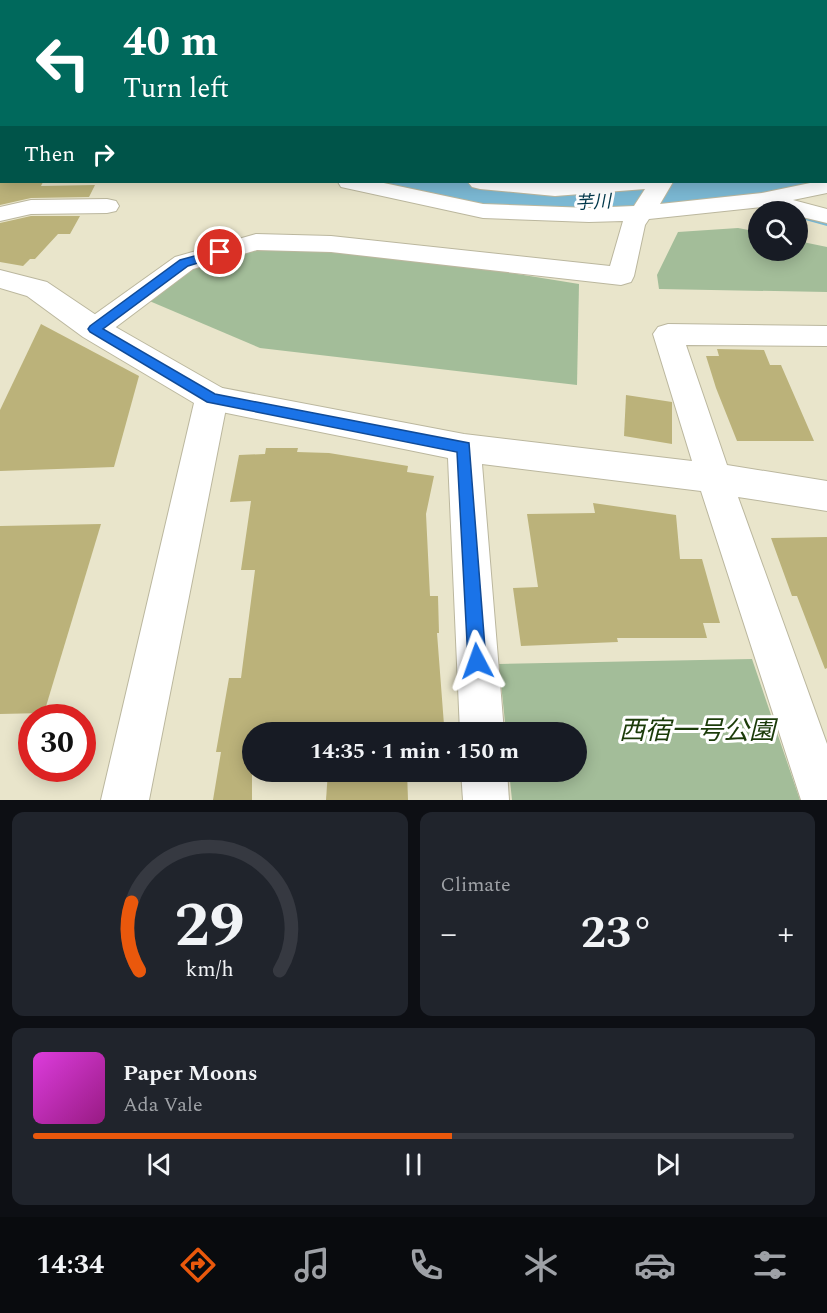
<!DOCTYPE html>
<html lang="en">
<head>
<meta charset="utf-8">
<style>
	body { margin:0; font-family:Spectral,"Noto Sans JP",serif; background:#20242c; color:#f1f3f6; height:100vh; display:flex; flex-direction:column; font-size:22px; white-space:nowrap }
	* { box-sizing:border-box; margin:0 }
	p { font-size:20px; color:#9ea1a6 }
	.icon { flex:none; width:33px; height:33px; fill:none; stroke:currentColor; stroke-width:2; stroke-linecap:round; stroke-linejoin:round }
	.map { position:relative; height:800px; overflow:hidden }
	.details { display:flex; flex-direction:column; gap:12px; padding:12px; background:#0d0f14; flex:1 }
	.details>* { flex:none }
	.banner { position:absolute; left:0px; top:0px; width:828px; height:183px; box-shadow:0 3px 15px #0003; background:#00695c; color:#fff; overflow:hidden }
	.controls { position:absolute; left:748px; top:201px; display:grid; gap:12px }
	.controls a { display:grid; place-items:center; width:60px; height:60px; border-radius:50%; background:#171b24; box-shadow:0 3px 15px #0003; font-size:30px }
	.speed { position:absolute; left:18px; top:704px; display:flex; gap:12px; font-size:30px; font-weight:700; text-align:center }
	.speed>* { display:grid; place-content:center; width:78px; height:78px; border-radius:50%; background:#171b24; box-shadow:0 3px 15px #0003; line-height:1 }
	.speed .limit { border:9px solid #d22; background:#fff; color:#111 }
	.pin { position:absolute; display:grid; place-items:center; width:51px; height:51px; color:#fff; margin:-26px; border:3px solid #fff; border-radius:50%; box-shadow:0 2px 6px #0007 }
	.me { position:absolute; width:66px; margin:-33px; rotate:356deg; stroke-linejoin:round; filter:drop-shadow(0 0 4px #0008) }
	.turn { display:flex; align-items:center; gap:21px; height:126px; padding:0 24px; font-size:27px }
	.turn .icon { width:78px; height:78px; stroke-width:2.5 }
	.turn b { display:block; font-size:42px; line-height:51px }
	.then { display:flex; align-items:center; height:57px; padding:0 24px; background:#0003; gap:12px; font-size:22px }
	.big { font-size:45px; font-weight:700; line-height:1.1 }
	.details .widget { flex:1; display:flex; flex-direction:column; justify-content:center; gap:9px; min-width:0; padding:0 21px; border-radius:12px; background:#20242c }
	.details .dial { align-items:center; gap:0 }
	.dial svg { height:156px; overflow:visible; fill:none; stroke:#363941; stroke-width:7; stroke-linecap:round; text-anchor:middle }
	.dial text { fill:#f1f3f6; stroke:none }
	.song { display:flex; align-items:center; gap:18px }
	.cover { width:72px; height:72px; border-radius:9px; background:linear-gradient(135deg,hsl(300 70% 55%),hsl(310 70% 35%)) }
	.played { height:6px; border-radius:3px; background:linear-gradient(90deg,#ea580c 55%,#363941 55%) }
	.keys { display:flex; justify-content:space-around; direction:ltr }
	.heat { display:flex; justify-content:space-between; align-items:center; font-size:33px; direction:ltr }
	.details .tiles { flex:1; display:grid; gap:12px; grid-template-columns:1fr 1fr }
	.widget:last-child { grid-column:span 2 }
	.trip { position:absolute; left:242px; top:722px; width:345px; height:60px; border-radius:30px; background:#171b24; box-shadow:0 3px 15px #0003; font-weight:700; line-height:60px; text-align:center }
	.tab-bar { display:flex; height:96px; justify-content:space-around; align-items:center; background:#090b0e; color:#9ea1a6 }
	.tab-bar .icon { width:42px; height:42px }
	.tab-bar .on { color:#ea580c }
	.tab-bar b { font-size:27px; color:#f1f3f6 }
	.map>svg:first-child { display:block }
	.green { fill:#a3bd99 }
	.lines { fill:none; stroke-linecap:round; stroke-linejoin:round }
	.stream { fill:#7bb8d3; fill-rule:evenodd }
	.river { fill:#7bb8d3; fill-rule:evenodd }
	.building { fill:#bbb27a }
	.minor-casing { stroke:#bbb79e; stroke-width:2 }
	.tertiary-casing { stroke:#bbb79e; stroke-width:2 }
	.minor { fill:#fff; fill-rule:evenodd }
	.tertiary { fill:#fff; fill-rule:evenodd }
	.route { fill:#1a73e8; stroke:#114b97; stroke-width:1.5 }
	.labels { text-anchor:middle; stroke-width:6; stroke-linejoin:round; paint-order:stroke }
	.far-water-label { font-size:18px; font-style:italic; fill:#00384b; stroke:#fff }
	.near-park-label { font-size:26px; font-style:italic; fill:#1b3b09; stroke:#fff }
</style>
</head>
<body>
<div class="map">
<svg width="827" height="800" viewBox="0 0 827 800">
	<rect width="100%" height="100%" fill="#e9e5cb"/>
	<!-- green -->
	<g class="green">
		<polygon points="738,228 759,232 759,250 798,250 798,241 827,247 827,292 659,289 657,275 678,232"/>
		<polygon points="256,242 331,244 579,284 577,385 260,348 140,297 184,263"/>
		<polygon points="752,659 800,800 512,800 509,771 576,771 576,732 506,732 499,664"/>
	</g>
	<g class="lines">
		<!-- stream -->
		<g class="stream">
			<polygon points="620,0 627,0 619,2"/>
			<polygon points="798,214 827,220 827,226 798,218"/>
		</g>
		<!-- river -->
		<g class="river">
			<rect x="0" y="150" width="2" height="28"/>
			<path d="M372 182H466L564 189 674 182H815L809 192 792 196C717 205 640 219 564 219 502 218 439 207 378 192Z"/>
		</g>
	</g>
	<!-- building -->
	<g class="building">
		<polygon points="0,182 43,182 41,186 95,185 89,197 31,198 0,205"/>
		<polygon points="31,216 80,216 70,234 58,234 35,259 30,259 23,266 0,262 0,223"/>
		<polygon points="41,324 139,376 114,467 0,471 0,410"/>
		<polygon points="717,349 764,350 770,365 781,365 814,441 737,441 716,388 706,356 719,356"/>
		<polygon points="626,395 672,402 672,444 624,436"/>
		<polygon points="266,448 298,448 297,452 329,453 408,466 407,472 434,476 426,514 430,596 438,596 439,633 437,633 444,725 429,725 429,732 252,732 252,800 213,800 221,752 216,752 229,678 241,678 255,570 241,570 251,501 230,502 239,455 265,454"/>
		<polygon points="593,503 676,515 680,559 702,559 720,623 703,623 707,638 617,638 618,642 521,646 513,588 538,587 527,514 595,513"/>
		<polygon points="101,524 44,713 0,714 0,526"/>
		<polygon points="827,537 827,668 825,669 797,596 792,596 771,538"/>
		<polygon points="328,771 407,771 408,800 326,800"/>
	</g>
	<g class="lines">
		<!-- minor casing -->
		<g class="minor-casing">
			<g id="minor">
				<polygon points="107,0 125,0 106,2"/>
				<polygon points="458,0 477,0 457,2"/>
				<rect x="0" y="66" width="2" height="12"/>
				<polygon points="0,116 2,116 0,129"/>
				<rect x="826" y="142" width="1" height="14"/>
				<rect x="0" y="143" width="2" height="14"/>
				<rect x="0" y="166" width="2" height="14"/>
				<polygon points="827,179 827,193 793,200 827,209 827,223 798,216 798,212 779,212 762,207 649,219 645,225 634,276 631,282 621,285 331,252 257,250 193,269 104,336 94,339 84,336 80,329 84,322 175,257 256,234 331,236 610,266 623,221 589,222 483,218 341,187 338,182 379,182 483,204 589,208 634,206 645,189 555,196 480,189 472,187 468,182 673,182 660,204 762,193 815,182 826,182"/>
				<polygon points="107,199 116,201 119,206 116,211 107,213 31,214 0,221 0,207 31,200"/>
				<polygon points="668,324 827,326 827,346 686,345 727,465 827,481 827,511 738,497 827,744 827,800 801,800 701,491 482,464 504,732 460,732 448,458 212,410 201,407 196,398 201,389 212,386 464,434 692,461 653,334 658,327"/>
				<polygon points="461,771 507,771 509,800 463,800"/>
			</g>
		</g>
		<!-- tertiary casing -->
		<g class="tertiary-casing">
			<polygon id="tertiary" points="0,270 47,282 105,321 224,389 228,398 149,800 101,800 194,403 83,337 27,296 0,288"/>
		</g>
		<!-- minor -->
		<use href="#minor" class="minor"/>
		<!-- tertiary -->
		<use href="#tertiary" class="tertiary"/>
	</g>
	<!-- route -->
	<polygon class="route" points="220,249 224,250 224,255 188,266 103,329 215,394 469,443 486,661 484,667 477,670 471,667 468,661 457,452 207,402 90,332 88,329 90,326 180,260"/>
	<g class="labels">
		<!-- far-water labels -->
		<g class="far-water-label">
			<text transform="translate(593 202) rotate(-3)" y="6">芋川</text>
		</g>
		<!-- near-park labels -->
		<g class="near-park-label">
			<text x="697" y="739">西宿一号公園</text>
		</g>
	</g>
</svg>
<div class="controls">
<a><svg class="icon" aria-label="search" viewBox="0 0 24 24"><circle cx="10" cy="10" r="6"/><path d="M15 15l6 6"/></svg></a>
</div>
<div class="speed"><div class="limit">30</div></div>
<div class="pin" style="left:220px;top:252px;background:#d93025"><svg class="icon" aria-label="arrive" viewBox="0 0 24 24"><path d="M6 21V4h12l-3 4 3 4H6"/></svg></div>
<svg class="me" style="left:477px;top:661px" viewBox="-20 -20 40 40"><path d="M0-17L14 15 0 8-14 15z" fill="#1a73e8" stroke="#fff" stroke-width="4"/></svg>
<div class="trip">14:35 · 1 min · 150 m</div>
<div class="banner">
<div class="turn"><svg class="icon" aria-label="left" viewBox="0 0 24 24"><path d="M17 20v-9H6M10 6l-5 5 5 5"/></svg><div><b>40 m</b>Turn left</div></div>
<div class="then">Then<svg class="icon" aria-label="right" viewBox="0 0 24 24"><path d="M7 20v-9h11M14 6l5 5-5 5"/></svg></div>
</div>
</div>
<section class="details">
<div class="tiles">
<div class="widget dial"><svg viewBox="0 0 100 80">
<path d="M14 69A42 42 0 1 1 86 69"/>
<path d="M14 69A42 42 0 0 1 10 34" stroke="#ea580c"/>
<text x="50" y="56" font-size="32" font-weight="700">29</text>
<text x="50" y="72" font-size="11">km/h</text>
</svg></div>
<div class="widget"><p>Climate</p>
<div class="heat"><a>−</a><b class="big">23°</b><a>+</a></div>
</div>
<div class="widget">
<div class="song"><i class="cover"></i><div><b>Paper Moons</b><p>Ada Vale</p></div></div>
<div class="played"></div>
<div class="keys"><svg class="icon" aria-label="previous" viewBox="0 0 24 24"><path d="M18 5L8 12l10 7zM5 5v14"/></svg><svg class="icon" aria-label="pause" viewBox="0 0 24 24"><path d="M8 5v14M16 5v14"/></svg><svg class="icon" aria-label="next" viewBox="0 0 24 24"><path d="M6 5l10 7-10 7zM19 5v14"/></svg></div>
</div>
</div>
</section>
<nav class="tab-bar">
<b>14:34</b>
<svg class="icon on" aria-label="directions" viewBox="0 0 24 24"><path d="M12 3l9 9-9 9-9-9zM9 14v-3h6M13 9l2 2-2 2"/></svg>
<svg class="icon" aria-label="music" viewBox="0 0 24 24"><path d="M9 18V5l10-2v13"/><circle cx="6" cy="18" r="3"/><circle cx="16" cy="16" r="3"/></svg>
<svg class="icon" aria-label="phone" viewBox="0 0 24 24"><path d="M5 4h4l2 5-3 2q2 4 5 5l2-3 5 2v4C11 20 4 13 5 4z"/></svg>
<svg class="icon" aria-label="climate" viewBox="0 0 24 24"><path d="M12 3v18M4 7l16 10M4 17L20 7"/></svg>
<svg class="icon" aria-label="car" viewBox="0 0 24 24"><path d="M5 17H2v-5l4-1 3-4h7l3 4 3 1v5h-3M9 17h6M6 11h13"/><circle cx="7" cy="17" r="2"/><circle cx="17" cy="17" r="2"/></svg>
<svg class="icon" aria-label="filters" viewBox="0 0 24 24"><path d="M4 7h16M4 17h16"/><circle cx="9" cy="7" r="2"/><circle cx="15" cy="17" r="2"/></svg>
</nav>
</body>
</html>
